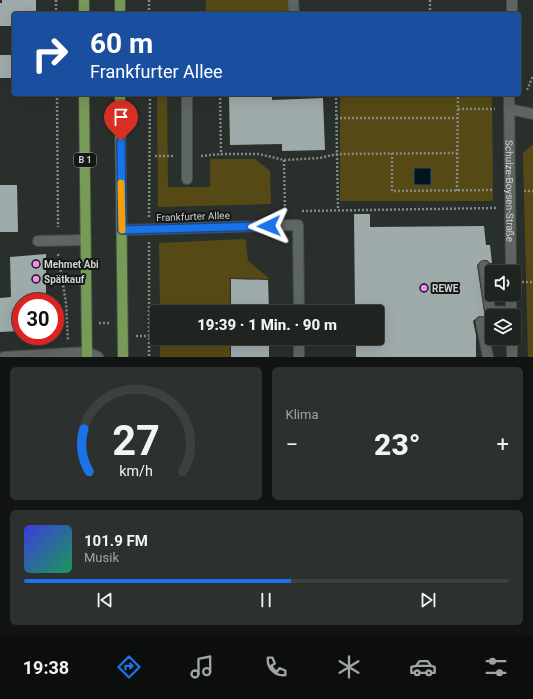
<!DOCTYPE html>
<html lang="de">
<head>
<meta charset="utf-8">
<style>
	body { margin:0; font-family:Roboto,sans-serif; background:#2c302e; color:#f1f3f6; height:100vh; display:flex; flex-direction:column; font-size:15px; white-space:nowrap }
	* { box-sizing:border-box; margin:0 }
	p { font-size:13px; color:#a1a4a5 }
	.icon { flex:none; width:22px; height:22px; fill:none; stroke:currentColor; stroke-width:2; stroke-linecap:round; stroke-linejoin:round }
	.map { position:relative; height:357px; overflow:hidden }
	.panel { display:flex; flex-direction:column; gap:10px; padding:10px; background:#111412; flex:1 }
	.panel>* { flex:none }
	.banner { position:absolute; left:12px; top:12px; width:509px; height:84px; border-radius:4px; box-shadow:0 4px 16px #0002,0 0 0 1px #3c413f; background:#1a4fa0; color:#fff; overflow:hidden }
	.fabs { position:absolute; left:485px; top:265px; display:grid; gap:8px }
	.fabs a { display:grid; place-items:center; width:36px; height:36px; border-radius:4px; background:#1f2421; box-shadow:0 4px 16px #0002,0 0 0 1px #3c413f; font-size:20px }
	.speed { position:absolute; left:12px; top:293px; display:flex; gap:8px; font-size:20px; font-weight:700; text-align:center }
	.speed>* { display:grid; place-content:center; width:52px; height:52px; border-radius:50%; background:#1f2421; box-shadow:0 4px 16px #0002,0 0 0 1px #3c413f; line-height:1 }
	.speed .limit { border:6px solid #d22; background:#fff; color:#111 }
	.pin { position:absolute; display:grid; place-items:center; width:34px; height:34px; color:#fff; margin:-41px -17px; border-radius:50% 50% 50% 0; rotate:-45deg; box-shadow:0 0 4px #0007 }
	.pin .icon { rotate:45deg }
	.me { position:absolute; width:44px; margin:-22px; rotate:268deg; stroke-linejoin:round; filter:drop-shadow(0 0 3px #0008) }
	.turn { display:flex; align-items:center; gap:14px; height:84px; padding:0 12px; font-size:18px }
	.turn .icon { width:52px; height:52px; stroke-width:2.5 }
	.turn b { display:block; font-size:28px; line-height:34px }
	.big { font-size:30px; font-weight:800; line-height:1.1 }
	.panel .widget { flex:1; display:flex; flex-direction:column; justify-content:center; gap:6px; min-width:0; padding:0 14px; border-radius:6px; background:#2c302e }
	.panel .dial { align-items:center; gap:0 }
	.dial svg { height:104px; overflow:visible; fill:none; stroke:#3c413f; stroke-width:7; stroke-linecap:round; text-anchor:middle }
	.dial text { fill:#f1f3f6; stroke:none }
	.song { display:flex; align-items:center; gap:12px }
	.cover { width:48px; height:48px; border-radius:6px; background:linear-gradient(135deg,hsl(240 70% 55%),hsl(150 70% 35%)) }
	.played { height:4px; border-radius:2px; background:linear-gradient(90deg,#1a73e8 55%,#3c413f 55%) }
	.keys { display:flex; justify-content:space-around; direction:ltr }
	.heat { display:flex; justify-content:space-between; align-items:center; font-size:22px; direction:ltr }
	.panel .tiles { flex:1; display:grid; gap:10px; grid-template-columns:1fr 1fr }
	.widget:last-child { grid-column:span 2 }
	.trip { position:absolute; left:150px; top:305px; width:234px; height:40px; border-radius:4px; background:#1f2421; box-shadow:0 4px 16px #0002,0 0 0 1px #3c413f; font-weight:800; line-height:40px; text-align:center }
	.dock { display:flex; height:64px; justify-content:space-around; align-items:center; background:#0c0e0d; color:#a1a4a5 }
	.dock .icon { width:28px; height:28px }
	.dock .active { color:#1a73e8 }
	.dock b { font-size:18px; color:#f1f3f6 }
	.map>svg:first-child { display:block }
	.green { fill:#554a15 }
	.water { fill:#001520; stroke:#3e4e55 }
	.building { fill:#9faaaa }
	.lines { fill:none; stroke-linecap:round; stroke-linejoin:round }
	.lane-casing { stroke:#464c49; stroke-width:12 }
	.street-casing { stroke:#464c49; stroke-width:12 }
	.primary-casing { stroke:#464c49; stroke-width:12 }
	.path { stroke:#838985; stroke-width:2.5; stroke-dasharray:2 2; stroke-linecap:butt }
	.lane { stroke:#5e6662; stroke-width:10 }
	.street { stroke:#5e6662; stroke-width:10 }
	.primary { stroke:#779a57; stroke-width:10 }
	.route-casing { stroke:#114b97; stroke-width:10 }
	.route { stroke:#1a73e8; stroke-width:7 }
	.slow { stroke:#f59e0b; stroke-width:7 }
	.poi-dot { fill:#f788ec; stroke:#141715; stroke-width:1.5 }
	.labels { text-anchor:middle; stroke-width:4; stroke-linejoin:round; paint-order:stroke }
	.shield { fill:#141715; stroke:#969b98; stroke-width:1 }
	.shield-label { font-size:9px; font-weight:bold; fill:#ced3d0 }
	.street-label { font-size:10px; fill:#ced3d0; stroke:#141715 }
	.poi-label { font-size:10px; font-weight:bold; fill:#ced3d0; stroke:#141715; text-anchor:start }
</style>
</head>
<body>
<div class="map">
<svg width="533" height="357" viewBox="0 0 533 357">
	<rect width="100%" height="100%" fill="#29302c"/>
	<!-- green -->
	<g class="green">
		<rect x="206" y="0" width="82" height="14"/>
		<polygon points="157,94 167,94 168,187 210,187 210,159 255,159 270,171 271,204 158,207"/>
		<polygon points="340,94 492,94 493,201 340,201"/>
		<polygon points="532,145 533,145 533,357 528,357 523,153"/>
		<polygon points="243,239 246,240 248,261 270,279 230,278 230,312 160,312 159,243"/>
		<rect x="160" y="338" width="70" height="19"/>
	</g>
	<!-- water -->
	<rect class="water" x="414" y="168" width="17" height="17"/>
	<!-- building -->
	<g class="building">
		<polygon points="2,0 36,0 36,14 14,14 14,26 0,26 0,3 2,3"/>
		<rect x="0" y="55" width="14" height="23"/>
		<polygon points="272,94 272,100 323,98 325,150 282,151 282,144 230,145 229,95"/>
		<polygon points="0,185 17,185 18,232 0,232"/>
		<polygon points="354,214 370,214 370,227 484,226 486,245 490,245 492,263 490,263 487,260 483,260 477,265 484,312 486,318 483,316 479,316 473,321 476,335 476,357 356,357 356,338 377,338 377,312 355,312"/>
		<polygon points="46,254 46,302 21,302 21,331 0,332 0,298 11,297 10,257"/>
		<polygon points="231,279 268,280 269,312 231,312"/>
		<rect x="231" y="338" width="38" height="19"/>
	</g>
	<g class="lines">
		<!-- lane casing -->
		<g class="lane-casing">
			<g id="lane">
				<polyline points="293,0 294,14"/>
				<polyline points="187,179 187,94"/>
				<polyline points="38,241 86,240"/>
				<polyline points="484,266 490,311 511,312"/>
				<polyline points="481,322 488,357"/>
			</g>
		</g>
		<!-- street casing -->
		<g class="street-casing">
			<g id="street">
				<polyline points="512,14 512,0"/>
				<path id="s1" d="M509 94 511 272"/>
				<polyline points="509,109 533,114"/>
				<polyline points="122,230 298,225 299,312"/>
				<polyline points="511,294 511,316"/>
				<polyline points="299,338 299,357"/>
				<polyline points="512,338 512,357"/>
				<polyline points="4,357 87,352 98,357"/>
			</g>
		</g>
		<!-- primary casing -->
		<g class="primary-casing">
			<g id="primary">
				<polyline points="84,0 84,14"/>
				<polyline points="120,0 120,14"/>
				<polyline points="84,94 87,357"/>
				<polyline points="120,94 123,357"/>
			</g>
		</g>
		<!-- path -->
		<g class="path">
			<polyline points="56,0 56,14"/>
			<polyline points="149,0 149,14"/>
			<polyline points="308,13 430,14"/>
			<polyline points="153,14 281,13"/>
			<polyline points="430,14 430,0"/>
			<polyline points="527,90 533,76"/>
			<polyline points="57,94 58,227"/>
			<polyline points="220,94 221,154 259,154 284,160 320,158 337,154 457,153"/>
			<polyline points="336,94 338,210"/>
			<polyline points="458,109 495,109"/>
			<polyline points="336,118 457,118"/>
			<polyline points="392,153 392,191 493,190"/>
			<polyline points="155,156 174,156"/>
			<polyline points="201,156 221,154"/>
			<polyline points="284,160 285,211"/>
			<polyline points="457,191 458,94"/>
			<polyline points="524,191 533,191"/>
			<polyline points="302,211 497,208"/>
			<polyline points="149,217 150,94"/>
			<polyline points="149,242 149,357"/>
			<polyline points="58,254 66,303 68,341"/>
			<polyline points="522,282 533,282"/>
			<polyline points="99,323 110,323"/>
			<polyline points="136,336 149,336"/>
		</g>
		<!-- lane -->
		<use href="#lane" class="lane"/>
		<!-- street -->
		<use href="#street" class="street"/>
		<!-- primary -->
		<use href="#primary" class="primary"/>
	</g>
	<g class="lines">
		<!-- route casing -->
		<g class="route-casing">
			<polyline id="route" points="121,141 122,230 269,226"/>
		</g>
		<!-- route -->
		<use href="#route" class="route"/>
		<!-- slow -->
		<polyline class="slow" points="121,183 122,230"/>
	</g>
	<!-- markers -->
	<g class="poi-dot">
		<circle cx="36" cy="264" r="4"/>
		<circle cx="36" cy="279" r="4"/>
		<circle cx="424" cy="288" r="4"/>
	</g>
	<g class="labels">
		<!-- shield labels -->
		<rect class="shield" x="74" y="153" width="22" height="14" rx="3"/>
		<g class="shield-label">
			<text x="85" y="163">B 1</text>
		</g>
		<!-- street labels -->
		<g class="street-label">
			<text dy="4" stroke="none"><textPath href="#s1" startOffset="97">Schulze-Boysen-Straße</textPath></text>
			<text transform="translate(193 216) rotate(-2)" y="4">Frankfurter Allee</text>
		</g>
		<!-- poi labels -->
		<g class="poi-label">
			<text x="44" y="268">Mehmet Abi</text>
			<text x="44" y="283">Spätkauf</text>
			<text x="432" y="292">REWE</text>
		</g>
	</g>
</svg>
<div class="fabs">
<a><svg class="icon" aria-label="sound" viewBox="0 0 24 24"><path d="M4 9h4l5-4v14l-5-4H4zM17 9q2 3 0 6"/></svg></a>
<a><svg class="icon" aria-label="layers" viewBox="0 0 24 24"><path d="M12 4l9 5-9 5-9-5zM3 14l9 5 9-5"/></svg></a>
</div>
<div class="speed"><div class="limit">30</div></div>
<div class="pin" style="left:121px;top:141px;background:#d93025"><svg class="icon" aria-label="arrive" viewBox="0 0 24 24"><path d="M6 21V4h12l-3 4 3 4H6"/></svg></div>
<svg class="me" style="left:269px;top:226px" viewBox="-20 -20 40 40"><path d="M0-17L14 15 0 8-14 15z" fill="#1a73e8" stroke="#fff" stroke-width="4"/></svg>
<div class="trip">19:39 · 1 Min. · 90 m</div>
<div class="banner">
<div class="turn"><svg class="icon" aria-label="right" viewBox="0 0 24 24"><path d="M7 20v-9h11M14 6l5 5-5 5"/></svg><div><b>60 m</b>Frankfurter Allee</div></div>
</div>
</div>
<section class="panel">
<div class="tiles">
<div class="widget dial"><svg viewBox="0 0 100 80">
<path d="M14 69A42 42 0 1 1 86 69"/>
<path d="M14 69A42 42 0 0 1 10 36" stroke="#1a73e8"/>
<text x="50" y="56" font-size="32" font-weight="700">27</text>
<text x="50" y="72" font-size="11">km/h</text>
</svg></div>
<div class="widget"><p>Klima</p>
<div class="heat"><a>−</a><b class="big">23°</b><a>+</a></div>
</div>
<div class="widget">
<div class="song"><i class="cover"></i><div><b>101.9 FM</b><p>Musik</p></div></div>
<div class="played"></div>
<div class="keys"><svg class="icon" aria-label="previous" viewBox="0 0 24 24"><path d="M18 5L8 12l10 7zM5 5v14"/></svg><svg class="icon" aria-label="pause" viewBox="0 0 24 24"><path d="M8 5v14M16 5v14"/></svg><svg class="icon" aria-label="next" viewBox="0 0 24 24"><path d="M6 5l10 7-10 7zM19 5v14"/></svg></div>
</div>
</div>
</section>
<nav class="dock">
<b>19:38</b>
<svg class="icon active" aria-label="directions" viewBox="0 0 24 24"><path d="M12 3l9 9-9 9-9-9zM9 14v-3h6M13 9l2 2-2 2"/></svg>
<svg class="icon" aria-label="music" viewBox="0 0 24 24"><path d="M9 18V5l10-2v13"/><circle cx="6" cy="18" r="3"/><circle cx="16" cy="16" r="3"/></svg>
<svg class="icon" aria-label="phone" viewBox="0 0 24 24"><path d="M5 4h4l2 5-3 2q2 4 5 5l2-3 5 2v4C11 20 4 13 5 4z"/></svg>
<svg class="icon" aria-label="climate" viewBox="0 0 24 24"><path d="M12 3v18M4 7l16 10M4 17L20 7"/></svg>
<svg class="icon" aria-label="car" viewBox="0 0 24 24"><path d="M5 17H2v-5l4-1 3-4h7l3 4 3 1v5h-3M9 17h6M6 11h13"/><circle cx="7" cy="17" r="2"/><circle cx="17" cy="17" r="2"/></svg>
<svg class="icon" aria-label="filters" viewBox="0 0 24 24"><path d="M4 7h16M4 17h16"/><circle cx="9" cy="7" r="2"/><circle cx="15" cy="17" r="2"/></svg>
</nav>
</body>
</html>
